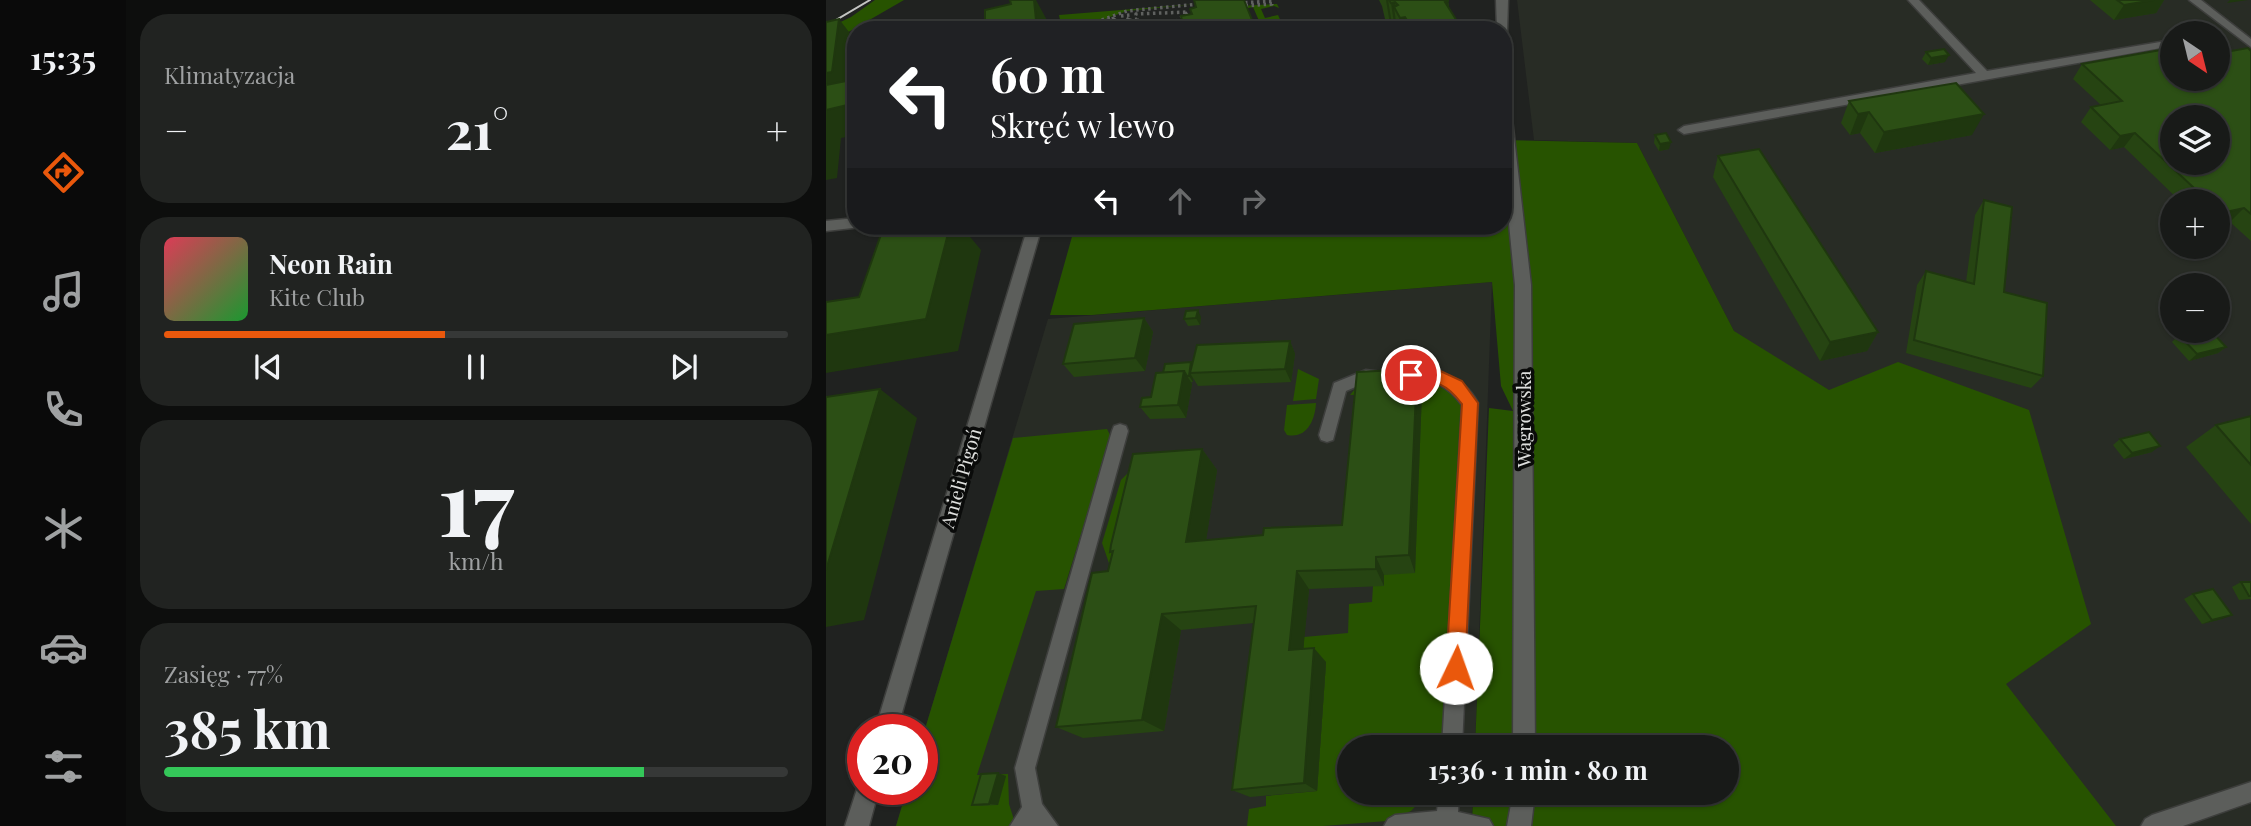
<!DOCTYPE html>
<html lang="pl">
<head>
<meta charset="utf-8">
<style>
	body { margin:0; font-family:"Playfair Display",serif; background:#212321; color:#f1f3f6; height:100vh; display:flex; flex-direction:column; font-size:26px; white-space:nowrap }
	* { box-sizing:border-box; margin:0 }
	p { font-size:23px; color:#9fa1a2 }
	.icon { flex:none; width:38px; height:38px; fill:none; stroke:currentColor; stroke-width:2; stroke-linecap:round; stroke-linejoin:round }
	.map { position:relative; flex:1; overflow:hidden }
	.sheet { display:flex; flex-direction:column; gap:14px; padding:14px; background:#0d0e0d; width:700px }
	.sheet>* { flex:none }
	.guide { position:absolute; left:21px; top:21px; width:665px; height:214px; border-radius:28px; box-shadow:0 2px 5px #0004,0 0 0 2px #363837; background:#202124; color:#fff; overflow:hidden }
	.needle { width:46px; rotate:145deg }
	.tools { position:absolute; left:1334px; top:21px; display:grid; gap:14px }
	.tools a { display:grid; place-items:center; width:70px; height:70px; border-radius:50%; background:#181a18; box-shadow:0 2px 5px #0004,0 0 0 2px #363837; font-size:35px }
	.speed { position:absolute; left:21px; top:714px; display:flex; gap:14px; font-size:35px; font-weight:700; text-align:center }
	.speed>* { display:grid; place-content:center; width:91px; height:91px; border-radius:50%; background:#181a18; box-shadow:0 2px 5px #0004,0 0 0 2px #363837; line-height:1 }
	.speed .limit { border:10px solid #d22; background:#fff; color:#111 }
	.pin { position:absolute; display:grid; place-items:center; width:60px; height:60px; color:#fff; margin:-30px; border:4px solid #fff; border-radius:50%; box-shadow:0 2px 7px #0007 }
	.me { position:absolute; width:77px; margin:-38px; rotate:3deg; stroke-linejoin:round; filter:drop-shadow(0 0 5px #0008) }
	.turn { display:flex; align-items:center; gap:24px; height:147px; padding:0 28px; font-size:32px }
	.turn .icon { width:91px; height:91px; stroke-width:2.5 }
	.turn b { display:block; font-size:49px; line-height:60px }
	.lanes { display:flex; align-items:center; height:66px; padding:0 28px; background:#0003; justify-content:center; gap:35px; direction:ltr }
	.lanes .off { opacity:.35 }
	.big { font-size:52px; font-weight:700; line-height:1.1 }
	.sheet .widget { flex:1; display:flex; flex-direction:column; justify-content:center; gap:10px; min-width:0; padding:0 24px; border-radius:28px; background:#212321 }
	.sheet .dial { align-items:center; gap:0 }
	.dial b { font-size:91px; line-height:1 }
	.song { display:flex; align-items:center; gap:21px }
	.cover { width:84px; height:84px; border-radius:10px; background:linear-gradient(135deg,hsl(350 70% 55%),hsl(130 70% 35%)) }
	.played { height:7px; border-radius:4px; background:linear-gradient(90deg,#ea580c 45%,#363837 45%) }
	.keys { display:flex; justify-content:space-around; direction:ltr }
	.heat { display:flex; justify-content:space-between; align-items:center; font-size:38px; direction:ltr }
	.charge { height:10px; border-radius:5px; background:linear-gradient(90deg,#34c759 77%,#363837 0) }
	.trip { position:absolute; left:511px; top:735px; width:402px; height:70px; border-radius:35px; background:#181a18; box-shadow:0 2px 5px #0004,0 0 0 2px #363837; font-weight:700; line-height:70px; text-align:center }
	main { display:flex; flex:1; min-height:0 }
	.dock { display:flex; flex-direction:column; width:126px; justify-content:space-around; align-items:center; background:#0a0a0a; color:#9fa1a2 }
	.dock .icon { width:49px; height:49px }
	.dock .selected { color:#ea580c }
	.dock b { font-size:32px; color:#f1f3f6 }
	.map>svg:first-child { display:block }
	.built { fill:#282c25; fill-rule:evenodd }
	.green { fill:#275300 }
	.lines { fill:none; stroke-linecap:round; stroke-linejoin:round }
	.service-casing { stroke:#3d3e3c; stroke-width:3 }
	.minor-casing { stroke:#3d3e3c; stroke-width:3 }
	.path { stroke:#5f615f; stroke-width:3.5; stroke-dasharray:2.5 3.5; stroke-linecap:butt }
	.service { fill:#5c5e5b; fill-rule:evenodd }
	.minor { fill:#5c5e5b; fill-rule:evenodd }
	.tram { stroke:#c4c5c3; stroke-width:2 }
	.wall { fill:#264412 }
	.shaded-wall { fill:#1f370f }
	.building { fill:#2c4f15; stroke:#1f370f; stroke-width:2; fill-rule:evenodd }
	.route { fill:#ea580c; stroke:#983908; stroke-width:2 }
	.labels { text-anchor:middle; stroke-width:7; stroke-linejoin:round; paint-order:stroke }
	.street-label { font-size:19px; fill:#dfe0de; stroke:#0a0b0a }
</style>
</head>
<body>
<main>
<nav class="dock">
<b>15:35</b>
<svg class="icon selected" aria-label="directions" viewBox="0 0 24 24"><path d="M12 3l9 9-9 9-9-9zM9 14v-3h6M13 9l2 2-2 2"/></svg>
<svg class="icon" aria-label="music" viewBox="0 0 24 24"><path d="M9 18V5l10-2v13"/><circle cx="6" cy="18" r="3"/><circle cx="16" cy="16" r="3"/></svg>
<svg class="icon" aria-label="phone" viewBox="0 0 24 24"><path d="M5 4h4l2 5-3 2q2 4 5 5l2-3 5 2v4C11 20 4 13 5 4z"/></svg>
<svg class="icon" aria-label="climate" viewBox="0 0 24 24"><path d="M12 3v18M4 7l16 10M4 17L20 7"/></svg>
<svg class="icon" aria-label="car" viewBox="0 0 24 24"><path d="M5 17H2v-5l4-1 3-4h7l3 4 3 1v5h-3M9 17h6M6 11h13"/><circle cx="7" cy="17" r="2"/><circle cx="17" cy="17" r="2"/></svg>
<svg class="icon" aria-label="filters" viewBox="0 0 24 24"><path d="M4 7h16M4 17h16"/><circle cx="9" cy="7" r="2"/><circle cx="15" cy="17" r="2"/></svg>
</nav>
<section class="sheet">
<div class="widget"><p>Klimatyzacja</p>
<div class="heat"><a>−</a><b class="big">21°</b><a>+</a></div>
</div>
<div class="widget">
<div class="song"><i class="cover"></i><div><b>Neon Rain</b><p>Kite Club</p></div></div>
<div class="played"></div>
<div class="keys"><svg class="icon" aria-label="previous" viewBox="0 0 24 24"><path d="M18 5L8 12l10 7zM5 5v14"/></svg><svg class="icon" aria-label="pause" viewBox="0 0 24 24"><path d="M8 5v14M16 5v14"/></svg><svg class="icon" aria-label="next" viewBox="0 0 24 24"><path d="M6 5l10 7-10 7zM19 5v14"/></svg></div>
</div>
<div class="widget dial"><b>17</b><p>km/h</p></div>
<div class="widget"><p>Zasięg · 77%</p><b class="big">385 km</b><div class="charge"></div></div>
</section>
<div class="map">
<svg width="1425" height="826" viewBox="0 0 1425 826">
	<rect width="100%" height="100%" fill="#202220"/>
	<!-- built -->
	<g class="built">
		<path d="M691 0H1425V826H1163L811 143 708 140ZM1346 33H1391V79H1346ZM1346 117H1391V163H1346ZM1346 201H1391V247H1346ZM1346 285H1391V331H1346Z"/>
		<polygon points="666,282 649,747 523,747 523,793 647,793 645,826 70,826 81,789 96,789 96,739 222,319"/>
	</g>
	<!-- green -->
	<g class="green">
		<polygon points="49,0 78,0 0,45 0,29 25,17"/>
		<polygon points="370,4 301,11 273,21 274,30 236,30 233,15"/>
		<polygon points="451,4 453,8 448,6 435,9 439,18 452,15 459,30 437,30 427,7 370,20 365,30 356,30 359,22 413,6"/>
		<polygon points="677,140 811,143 908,331 1003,390 1072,362 1203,410 1265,624 1180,684 1290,826 646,826 647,793 901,793 901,747 649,747 663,408 687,411 675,386 666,282 266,315 224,315 249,226 677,226"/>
		<polygon points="472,369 493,379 490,399 467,401"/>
		<path d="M593 382C609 383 628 389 635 405 642 419 634 480 632 499L629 505 631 506 616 747H523V793H602L585 811 561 821 497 826H421L423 809 440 806V796L491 791 500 662 476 664 478 637 522 633 523 604 546 602 547 586 558 575 596 392 524 395 530 388Z"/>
		<path d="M490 403C489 420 481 439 461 435L458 430 461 405Z"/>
		<polygon points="281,429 285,437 238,589 210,591 151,775 182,774 183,804 190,826 70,826 81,789 96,789 96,739 187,438"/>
		<polygon points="306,469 284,566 276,543 295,480"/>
	</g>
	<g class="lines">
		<!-- service casing -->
		<g class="service-casing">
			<g id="service">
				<polygon points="1082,0 1093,0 1161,71 1346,40 1346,46 858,134 852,130 858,126 1150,73"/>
				<polygon points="1363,0 1375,0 1425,39 1425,47"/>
				<path d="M572 369C604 368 635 371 652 403L636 747H616L636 405C609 370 599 389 567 379L564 375 567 371Z"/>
				<polygon points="540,370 555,372 558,376 555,380 541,382 520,391 507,440 501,442 495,440 493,435 508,383"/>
				<polygon points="294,424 300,426 302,431 209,768 216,804 232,826 184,826 196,807 189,768 286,431 288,426"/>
				<polygon points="1425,782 1425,802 1357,826 1315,826 1319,819 1326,815"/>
				<polygon points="613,793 633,793 632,812 663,819 667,826 558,826 562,819 569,815 611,811"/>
			</g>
		</g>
		<!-- minor casing -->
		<g class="minor-casing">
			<g id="minor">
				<polygon points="670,0 682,0 681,33 671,30"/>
				<polygon points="677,89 683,93 705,285 709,747 687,747 689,285 677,162"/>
				<polygon points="30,218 30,226 35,227 0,231 0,221"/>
				<polygon points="202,226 216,226 71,730 49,730"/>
				<polygon points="37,780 37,789 53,789 43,826 19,826 31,789"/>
				<polygon points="687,793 709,793 705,826 681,826"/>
			</g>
		</g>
		<!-- path -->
		<g class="path">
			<polyline points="413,3 446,1 446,4 417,6"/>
			<polyline points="295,16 304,15 301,21 311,19 310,14 362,12 351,21 347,30"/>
			<polygon points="289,18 283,28 280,29 279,21"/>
			<polyline points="283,29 296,26"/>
			<polyline points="274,30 273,21 301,11 373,4"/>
			<polyline points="281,30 279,21 283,20"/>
			<polyline points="500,30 526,24"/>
		</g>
		<!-- service -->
		<use href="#service" class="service"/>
		<!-- minor -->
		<use href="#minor" class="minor"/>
		<!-- tram -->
		<polyline class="tram" points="0,26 44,0"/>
	</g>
	<!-- wall -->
	<g class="wall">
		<polygon points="553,0 622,0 623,7 631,21 632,30 564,30 559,19 556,6"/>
		<polygon points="1264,0 1338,0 1330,13 1288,20"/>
		<polygon points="1425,51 1425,241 1404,222 1391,225 1391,201 1354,201 1298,147 1284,150 1255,122 1265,107 1275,105 1247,79 1256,64"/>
		<polygon points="1100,52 1119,62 1102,65 1096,59"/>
		<polygon points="1023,101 1146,135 1049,153 1034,133 1024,135 1015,123"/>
		<polygon points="829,135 843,149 833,151 828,143"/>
		<polygon points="892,156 1052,332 1041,351 994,361 887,177"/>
		<polygon points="1158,200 1178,292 1217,376 1205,388 1080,353 1091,285 1100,271 1140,282 1149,215"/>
		<polygon points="375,317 374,325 362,326 358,319"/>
		<polygon points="318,318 327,332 319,371 248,377 237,364"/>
		<polygon points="1353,335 1400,347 1392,353 1363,361 1346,342"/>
		<polygon points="464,341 469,354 465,382 372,386 367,378 367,382 365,382 366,384 360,418 324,419 314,407 325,397 337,373 365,362 366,364"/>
		<polygon points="591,369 596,392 589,573 558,575 558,586 483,589 477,649 500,662 491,791 424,797 406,790 428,623 355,630 338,731 257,738 230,727 282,571 286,554 284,552 376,449 391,470 380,540 437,535 516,525"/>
		<polygon points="1425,416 1425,524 1360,447 1390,425"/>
		<polygon points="1294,439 1326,452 1298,459 1287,445"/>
		<polygon points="1415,582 1425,582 1425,599 1413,600 1406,587"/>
		<polygon points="1367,594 1396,619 1376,624 1358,599"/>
		<polygon points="180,776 172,805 155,806 146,805"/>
	</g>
	<!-- shaded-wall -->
	<g class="shaded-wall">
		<polygon points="208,0 210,0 222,22 223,30 211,30"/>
		<polygon points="560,0 562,0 567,30 565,30"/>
		<polygon points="1328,0 1338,0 1330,13 1288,20 1298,5"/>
		<polygon points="1404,0 1422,0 1401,3"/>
		<polygon points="622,1 624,22 631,21 632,30 592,30 619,2"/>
		<polygon points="569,2 571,13 568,7 571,30 569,30 565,3"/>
		<polygon points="579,17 581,30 576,30 574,18"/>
		<polygon points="13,19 30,41 30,135 15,138 11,178 0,180 0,73"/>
		<polygon points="375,21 378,30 359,30 357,25"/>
		<polygon points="1123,55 1119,62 1102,65 1105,58"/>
		<polygon points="1043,112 1034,133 1024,135 1032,114"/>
		<polygon points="1158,114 1146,135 1049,153 1058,132"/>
		<polygon points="1309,133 1298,147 1284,150 1294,136"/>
		<polygon points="845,142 843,149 833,151 834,144"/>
		<polygon points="1418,208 1404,222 1391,225 1391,216 1395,213"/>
		<polygon points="124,226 135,226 155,250 132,351 0,373 0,335"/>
		<polygon points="372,310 375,317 374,325 370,318"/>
		<polygon points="318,318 327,332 319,371 309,358"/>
		<polygon points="1052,332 1041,351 994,361 1004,342"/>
		<polygon points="464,341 469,354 465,382 459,369"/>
		<polygon points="1400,347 1392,353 1363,361 1371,354"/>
		<polygon points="365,362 369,369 364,373 367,378 367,382 363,376"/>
		<polygon points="591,369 596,392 589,573 583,555"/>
		<polygon points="358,371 366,384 360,418 352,405"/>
		<polygon points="54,389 91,418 38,620 0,627 0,570"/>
		<polygon points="1334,446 1326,452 1298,459 1306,453"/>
		<polygon points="376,449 391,470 377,560 360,542"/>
		<polygon points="550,557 558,575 558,586 550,569"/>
		<polygon points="471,571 483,589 476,664 463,650"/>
		<polygon points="336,614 355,630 338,731 316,720"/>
		<polygon points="1406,615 1396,619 1376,624 1386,620"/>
		<polygon points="488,648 500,662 491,791 478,783"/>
		<polygon points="172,773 180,776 172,805 163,804"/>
	</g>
	<!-- building -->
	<g class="building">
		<polygon points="184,0 208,0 211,30 159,30 159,10 185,4"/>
		<polygon points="368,0 418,0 430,30 371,30 371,29 376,27 375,21 357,25 355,16 366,14 364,9 370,7"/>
		<polygon points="563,0 622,0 622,1 619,2 631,21 592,30 587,30 579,17 574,18 568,7 572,5 569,2 565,3"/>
		<polygon points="1291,0 1328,0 1298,5"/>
		<polygon points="13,19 6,72 0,73 0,22"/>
		<path d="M1346 48V79H1391V51L1394 53 1422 48 1425 51V214L1418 208 1395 213 1391 210V201H1382L1309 133 1294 136 1265 107 1296 101 1256 64ZM1346 117H1391V163H1346Z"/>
		<polygon points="1118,49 1123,55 1105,58 1100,52"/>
		<polygon points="30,79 30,103 0,110 0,85"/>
		<polygon points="1130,83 1158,114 1058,132 1043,112 1032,114 1023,101"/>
		<polygon points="840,133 845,142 834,144 829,135"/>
		<polygon points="933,149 1052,332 1004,342 892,156"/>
		<polygon points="1158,200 1186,207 1178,292 1221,303 1217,376 1088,340 1100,271 1148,284"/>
		<polygon points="58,226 124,226 100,319 0,335 0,302 33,297"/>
		<polygon points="372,310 370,318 358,319 360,311"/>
		<polygon points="318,318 309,358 237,364 248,324"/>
		<polygon points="1372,331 1385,331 1400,347 1371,354 1353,335"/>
		<polygon points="464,341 459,369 364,373 371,345"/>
		<polygon points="365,362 363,376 361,376 358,371 337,373 339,364"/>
		<polygon points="591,369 583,555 550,557 550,569 471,571 463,650 488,648 478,783 406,790 430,606 336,614 316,720 230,727 266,573 282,571 287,551 284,552 285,545 307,454 376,449 360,542 437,535 438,528 516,525 531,372"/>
		<polygon points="358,371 352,405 314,407 316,398 325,397 330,373"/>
		<polygon points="54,389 0,570 0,397"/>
		<polygon points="1425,416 1425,465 1390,425"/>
		<polygon points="1323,432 1334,446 1306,453 1294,439"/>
		<polygon points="1415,582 1425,582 1425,596 1423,596"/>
		<polygon points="1387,589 1406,615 1386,620 1367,594"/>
		<polygon points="172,773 163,804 146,805 155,774"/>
	</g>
	<!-- route -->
	<path class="route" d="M608 368 636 381 652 403 639 668 637 675 630 677 623 675 620 668 636 404C620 383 611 381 585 381L577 375 585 369Z"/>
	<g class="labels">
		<!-- street labels -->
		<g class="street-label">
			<text transform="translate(698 419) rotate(-90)" y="7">Wagrowska</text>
			<text transform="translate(135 478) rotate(-74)" y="7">Anieli Pigoń</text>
		</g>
	</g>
</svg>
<div class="tools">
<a><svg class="needle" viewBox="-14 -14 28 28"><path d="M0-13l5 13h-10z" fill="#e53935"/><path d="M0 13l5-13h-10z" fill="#9fa1a2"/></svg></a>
<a><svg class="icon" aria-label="layers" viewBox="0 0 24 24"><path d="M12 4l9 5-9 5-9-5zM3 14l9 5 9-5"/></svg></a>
<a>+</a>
<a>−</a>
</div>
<div class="speed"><div class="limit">20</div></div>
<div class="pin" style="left:585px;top:375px;background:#d93025"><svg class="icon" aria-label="arrive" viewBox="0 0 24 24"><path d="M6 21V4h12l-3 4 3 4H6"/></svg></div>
<svg class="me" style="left:630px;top:668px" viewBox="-20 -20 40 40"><circle r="19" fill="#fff"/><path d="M0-13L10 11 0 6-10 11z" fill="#ea580c"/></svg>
<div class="trip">15:36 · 1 min · 80 m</div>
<div class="guide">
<div class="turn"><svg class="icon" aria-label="left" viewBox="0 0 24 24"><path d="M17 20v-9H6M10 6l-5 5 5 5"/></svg><div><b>60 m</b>Skręć w lewo</div></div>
<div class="lanes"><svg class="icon" aria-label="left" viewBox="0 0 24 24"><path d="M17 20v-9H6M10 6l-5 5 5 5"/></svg><svg class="icon off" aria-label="ahead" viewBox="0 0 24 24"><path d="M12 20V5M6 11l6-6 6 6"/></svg><svg class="icon off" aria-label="right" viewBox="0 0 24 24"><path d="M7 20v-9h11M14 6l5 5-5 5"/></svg></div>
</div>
</div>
</main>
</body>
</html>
